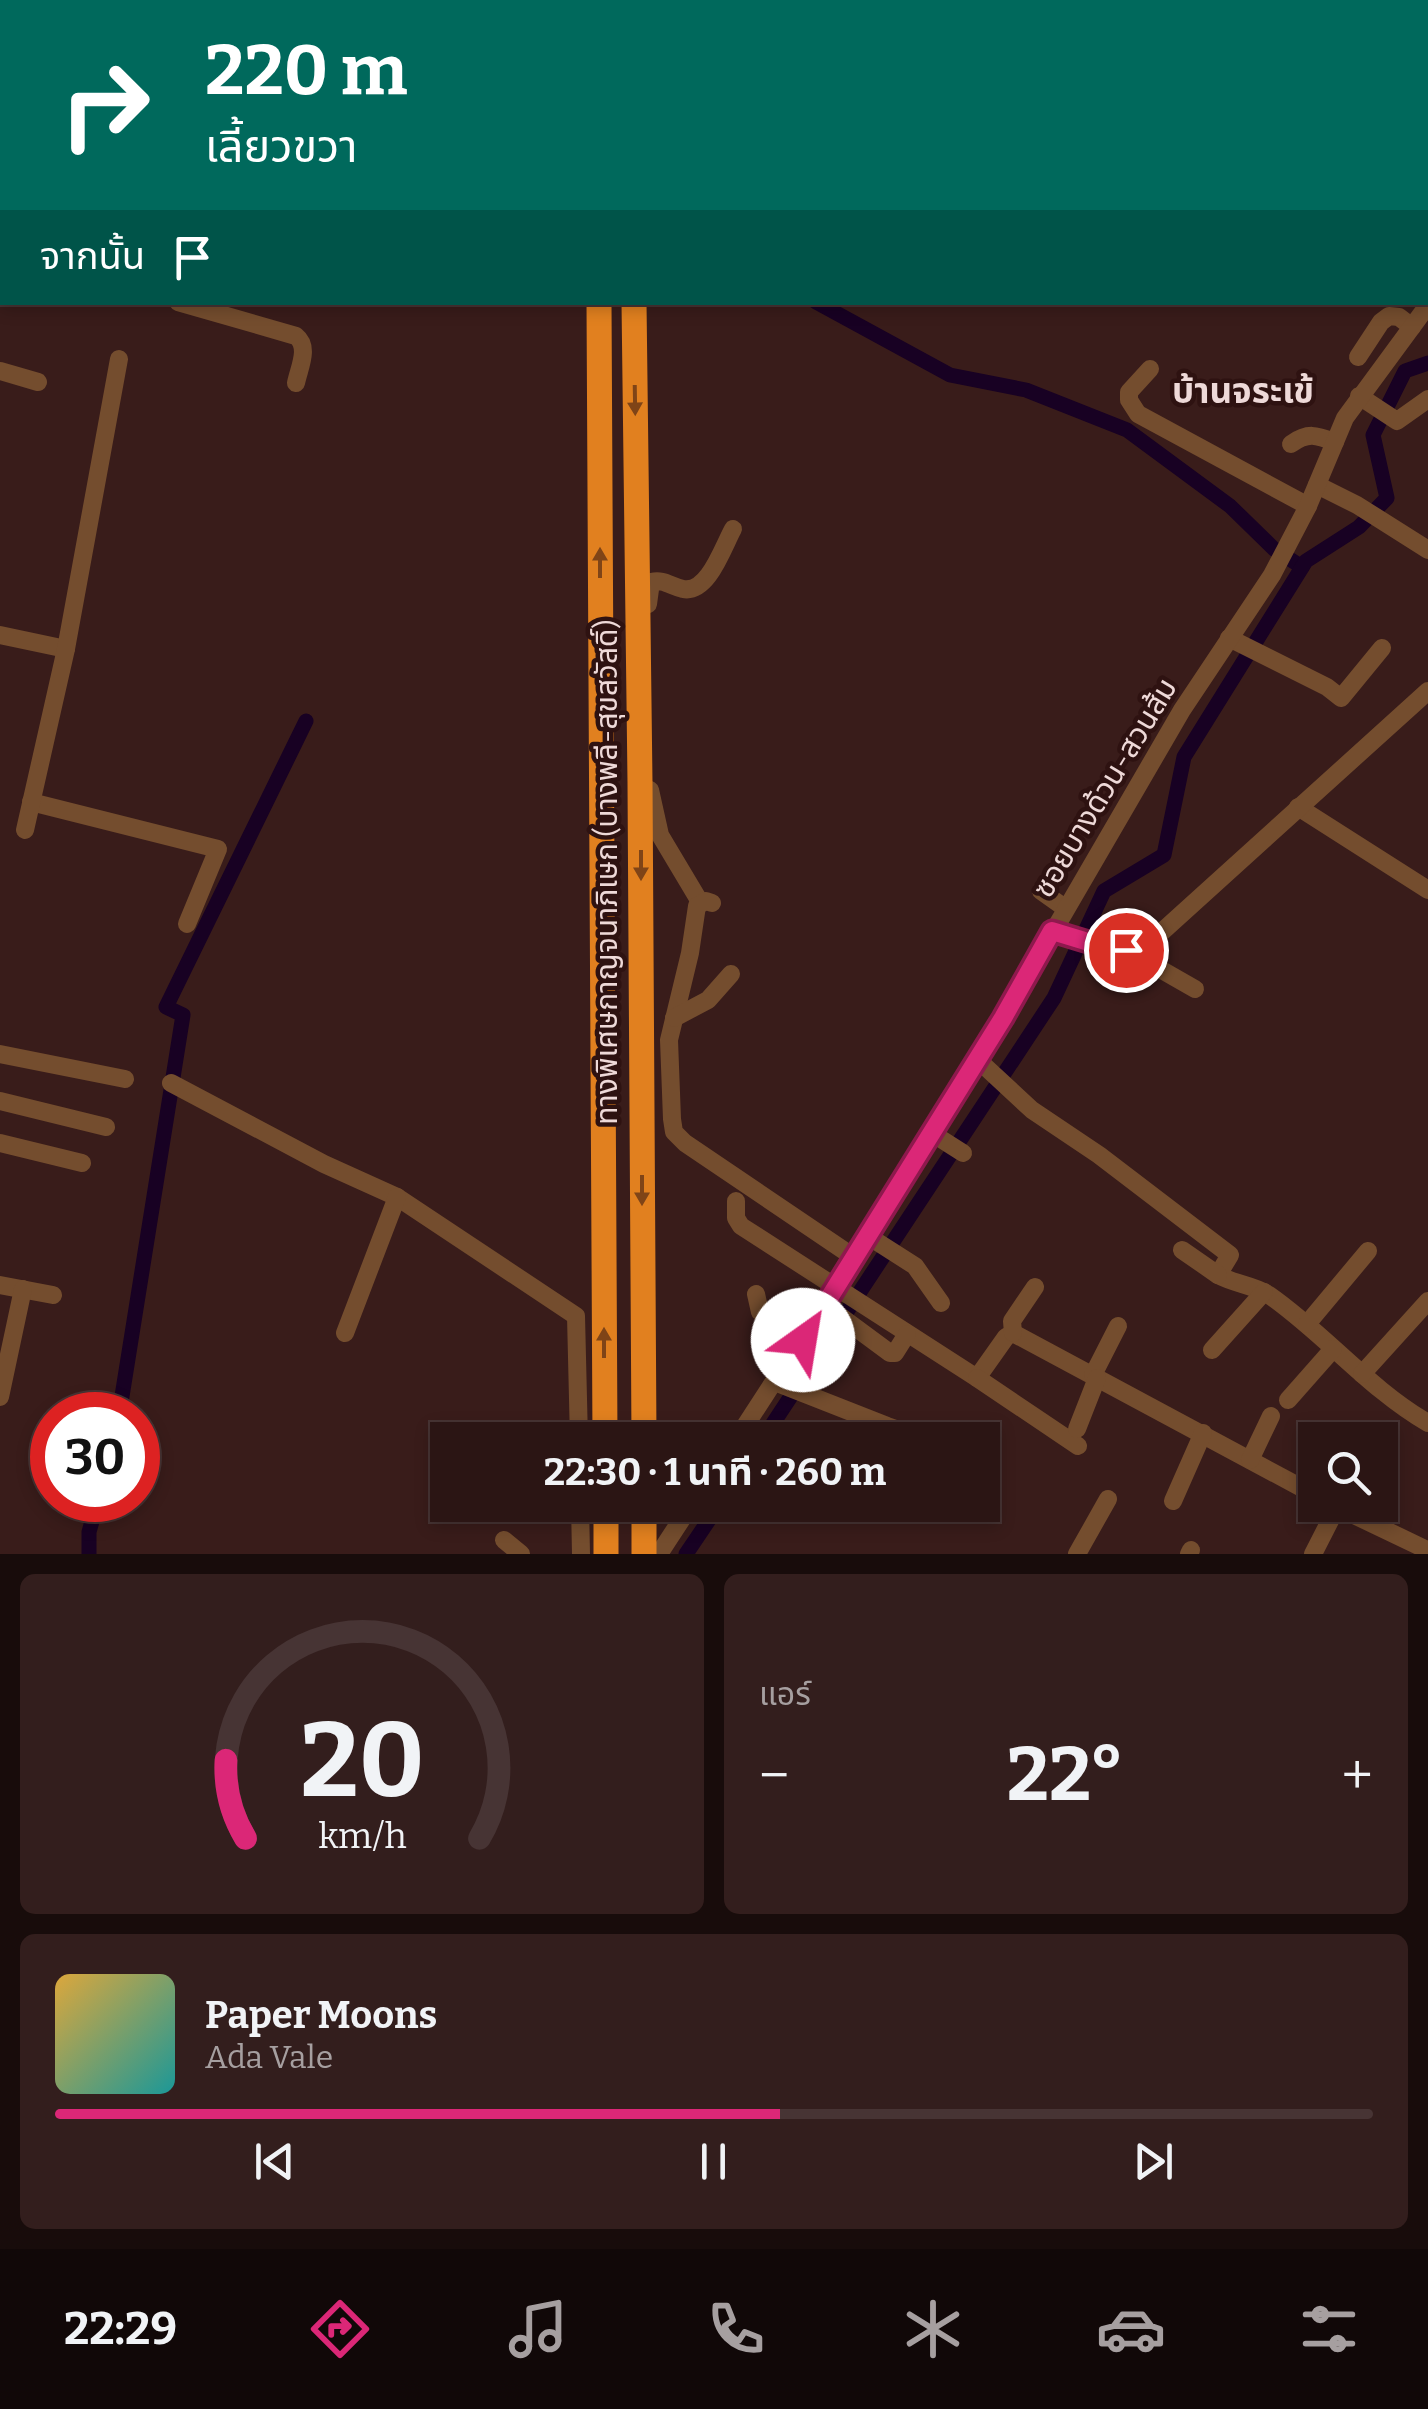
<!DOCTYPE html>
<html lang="th">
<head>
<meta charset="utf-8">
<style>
	body { margin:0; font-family:Bitter,"Noto Sans Thai",serif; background:#331e1d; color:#f1f3f6; height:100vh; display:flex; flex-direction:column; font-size:38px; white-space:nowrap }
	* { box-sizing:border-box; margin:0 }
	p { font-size:32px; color:#a69fa0 }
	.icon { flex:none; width:55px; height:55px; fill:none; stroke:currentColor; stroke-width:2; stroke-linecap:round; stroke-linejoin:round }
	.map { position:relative; height:1554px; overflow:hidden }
	.sheet { display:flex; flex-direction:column; gap:20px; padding:20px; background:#180c0b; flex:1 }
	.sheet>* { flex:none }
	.banner { position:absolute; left:0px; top:0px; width:1430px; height:305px; box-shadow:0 5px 15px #0003,0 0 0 2px #473434; background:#00695c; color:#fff; overflow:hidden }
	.controls { position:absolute; left:1298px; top:1422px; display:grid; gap:20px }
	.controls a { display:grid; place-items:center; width:100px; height:100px; border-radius:0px; background:#2b1514; box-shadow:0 5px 15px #0003,0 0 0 2px #473434; font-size:50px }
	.speed { position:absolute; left:30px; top:1392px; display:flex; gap:20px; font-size:50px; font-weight:700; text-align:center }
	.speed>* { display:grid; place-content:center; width:130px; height:130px; border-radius:50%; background:#2b1514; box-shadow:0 5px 15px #0003,0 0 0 2px #473434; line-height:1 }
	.speed .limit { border:15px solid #d22; background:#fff; color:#111 }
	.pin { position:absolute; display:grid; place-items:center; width:85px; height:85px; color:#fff; margin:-42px; border:5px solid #fff; border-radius:50%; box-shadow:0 2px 10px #0007 }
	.me { position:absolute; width:110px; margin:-55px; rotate:32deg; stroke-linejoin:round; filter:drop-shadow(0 0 8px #0008) }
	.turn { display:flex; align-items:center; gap:35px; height:210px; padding:0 40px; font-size:45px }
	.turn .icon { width:130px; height:130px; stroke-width:2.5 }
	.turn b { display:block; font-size:70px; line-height:85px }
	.then { display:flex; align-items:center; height:95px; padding:0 40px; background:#0003; gap:20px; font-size:38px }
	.big { font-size:75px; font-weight:700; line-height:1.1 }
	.sheet .tile { flex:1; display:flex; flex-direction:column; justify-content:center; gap:15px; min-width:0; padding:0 35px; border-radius:15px; background:#331e1d }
	.sheet .dial { align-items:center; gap:0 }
	.dial svg { height:260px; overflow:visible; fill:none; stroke:#473434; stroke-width:7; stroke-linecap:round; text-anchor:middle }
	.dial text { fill:#f1f3f6; stroke:none }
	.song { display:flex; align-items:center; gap:30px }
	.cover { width:120px; height:120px; border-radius:15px; background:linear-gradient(135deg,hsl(40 70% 55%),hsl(180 70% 35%)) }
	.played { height:10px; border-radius:5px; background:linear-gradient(90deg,#db2777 55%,#473434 55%) }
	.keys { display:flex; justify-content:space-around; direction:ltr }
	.heat { display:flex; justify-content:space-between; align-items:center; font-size:55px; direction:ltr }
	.sheet .tiles { flex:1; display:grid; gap:20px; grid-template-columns:1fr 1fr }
	.tile:last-child { grid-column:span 2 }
	.trip { position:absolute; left:430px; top:1422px; width:570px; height:100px; border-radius:0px; background:#2b1514; box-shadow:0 5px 15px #0003,0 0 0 2px #473434; font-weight:700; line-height:100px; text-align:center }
	.dock { display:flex; height:160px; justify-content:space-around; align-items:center; background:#110808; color:#a69fa0 }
	.dock .icon { width:70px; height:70px }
	.dock .on { color:#db2777 }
	.dock b { font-size:45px; color:#f1f3f6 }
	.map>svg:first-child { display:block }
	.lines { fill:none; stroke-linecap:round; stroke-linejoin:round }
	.canal { stroke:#180123; stroke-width:15 }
	.minor { stroke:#744d2e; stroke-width:18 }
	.highway { stroke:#e1801f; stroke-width:25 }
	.oneway { fill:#7f4417 }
	.route-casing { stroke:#8e194d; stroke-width:25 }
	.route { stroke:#db2777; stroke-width:18 }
	.labels { text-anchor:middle; stroke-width:9; stroke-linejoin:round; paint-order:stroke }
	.street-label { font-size:30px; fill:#eed9d8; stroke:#2e1211 }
	.quarter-label { font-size:35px; font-weight:bold; fill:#eed9d8; stroke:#2e1211 }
</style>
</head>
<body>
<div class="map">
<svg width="1428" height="1554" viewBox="0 0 1428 1554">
	<rect width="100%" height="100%" fill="#391c1a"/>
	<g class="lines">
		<!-- canal -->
		<g class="canal">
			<polyline points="557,0 557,2"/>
			<polyline points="816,302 950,375 1026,390 1127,430 1230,506 1274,549 1302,567"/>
			<polyline points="119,1415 183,1015 166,1007 306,721"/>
			<polyline points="762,1440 1054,998 1104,891 1164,855 1184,757 1306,561 1359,527 1387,498 1373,435 1405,371 1428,363"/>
			<polyline points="89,1554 89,1532 98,1500"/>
			<polyline points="686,1554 719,1505"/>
		</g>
		<!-- minor -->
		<g class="minor">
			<polyline points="1046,0 1051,2"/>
			<polyline points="1259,0 1264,2"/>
			<polyline points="283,2 300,0"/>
			<polyline points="1146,2 1147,0"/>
			<polyline points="1380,2 1382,0"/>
			<polyline points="0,61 2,59"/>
			<polyline points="0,98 2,98"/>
			<polyline points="0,254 2,255"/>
			<path d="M178 302 296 336C310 347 299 368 296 383"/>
			<polyline points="1358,357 1381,322 1389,316 1399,317 1412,327"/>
			<polyline points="1150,369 1129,392 1129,400 1138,414 1308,506"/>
			<polyline points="0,371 38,382"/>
			<polyline points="1359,396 1397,421 1428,399"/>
			<path d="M1291 444C1308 432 1316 435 1335 442"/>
			<polyline points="1317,485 1357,505 1428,550"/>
			<path d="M648 604 651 582C664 579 670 586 683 589 708 594 723 547 733 529"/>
			<polyline points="0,635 66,649"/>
			<polyline points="1229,638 1327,687 1341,698 1382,648"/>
			<polyline points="650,790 660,835 700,902"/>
			<polyline points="31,802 218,849 187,924"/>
			<polyline points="1298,807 1428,890"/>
			<polyline points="25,830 66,649 119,359"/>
			<polyline points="1041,891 1065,908"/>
			<polyline points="712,903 706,901 697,906 690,953 669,1040 672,1119 674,1132 685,1143 855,1258"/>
			<path d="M1052 931C1078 941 1116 957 1144 948L1428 691"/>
			<polyline points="1137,951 1153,965 1195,989"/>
			<polyline points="674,1018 708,1000 731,974"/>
			<polyline points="0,1054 125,1079"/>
			<path d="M977 1059 1032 1110 1099 1155 1230 1255 1218 1275C1234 1284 1254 1285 1269 1295 1325 1334 1369 1389 1428 1423"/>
			<polyline points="171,1083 324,1164 397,1197 576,1316 579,1440"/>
			<polyline points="0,1101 106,1127"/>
			<polyline points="930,1132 963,1153"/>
			<polyline points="0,1143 82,1163"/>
			<polyline points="736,1201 736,1218 741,1226 977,1378 1006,1337 1013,1333 1315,1495"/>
			<polyline points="868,1236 915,1266 941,1303"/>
			<polyline points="1182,1250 1218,1275"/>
			<polyline points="0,1285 53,1295"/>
			<polyline points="756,1294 760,1312 803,1340"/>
			<polyline points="825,1305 890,1353 895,1353 907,1334"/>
			<polyline points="1307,1324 1368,1251"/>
			<polyline points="345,1333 397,1197"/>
			<polyline points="1013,1333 1012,1321 1035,1287"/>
			<polyline points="1212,1350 1264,1292"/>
			<polyline points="1362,1374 1428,1301"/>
			<polyline points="1093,1375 1118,1326"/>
			<polyline points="977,1378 1078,1446"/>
			<polyline points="775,1382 887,1426 907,1433 929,1435"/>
			<polyline points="0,1397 23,1289"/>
			<polyline points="1288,1400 1333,1349"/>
			<polyline points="1077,1429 1097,1378"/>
			<polyline points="736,1440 868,1236 1003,1018 1182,710 1272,575 1308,506 1345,418 1428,305"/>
			<polyline points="1250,1460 1271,1416"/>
			<polyline points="1173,1501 1203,1433"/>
			<polyline points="580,1505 581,1554"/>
			<polyline points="1333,1505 1423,1548"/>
			<polyline points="504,1540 521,1554"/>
			<polyline points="659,1554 691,1505"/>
			<polyline points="1077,1554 1108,1499"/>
			<polyline points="1189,1554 1191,1550"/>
			<polyline points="1313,1554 1337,1507"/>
		</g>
		<!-- highway -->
		<g class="highway">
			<polyline points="598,0 598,2"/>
			<polyline points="630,0 630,2"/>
			<polyline points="599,302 605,1440"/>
			<polyline points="634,302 640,782 644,1440"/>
			<polyline points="606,1505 606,1554"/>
			<polyline points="644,1505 644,1554"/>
		</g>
	</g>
	<!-- one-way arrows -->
	<defs><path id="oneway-solid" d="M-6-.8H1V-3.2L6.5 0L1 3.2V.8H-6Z" transform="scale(2.5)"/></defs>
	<g class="oneway">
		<use href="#oneway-solid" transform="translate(635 400) rotate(89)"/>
		<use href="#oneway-solid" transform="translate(600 563) rotate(-90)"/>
		<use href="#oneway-solid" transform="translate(641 865) rotate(90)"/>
		<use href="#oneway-solid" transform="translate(642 1190) rotate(90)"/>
		<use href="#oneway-solid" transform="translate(604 1343) rotate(-90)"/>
	</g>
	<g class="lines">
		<!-- route casing -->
		<g class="route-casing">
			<polyline id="route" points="803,1340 1003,1018 1052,931 1108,948 1126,950"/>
		</g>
		<!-- route -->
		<use href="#route" class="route"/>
	</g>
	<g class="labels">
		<!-- street labels -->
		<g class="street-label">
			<text transform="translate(1105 788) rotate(-59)" y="10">ซอยบางด้วน-สวนส้ม</text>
			<text transform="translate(607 872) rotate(-90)" y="10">ทางพิเศษกาญจนาภิเษก (บางพลี-สุขสวัสดิ์)</text>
		</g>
		<!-- quarter labels -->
		<g class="quarter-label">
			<text x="1243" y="403">บ้านจระเข้</text>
		</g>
	</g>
</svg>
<div class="controls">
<a><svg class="icon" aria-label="search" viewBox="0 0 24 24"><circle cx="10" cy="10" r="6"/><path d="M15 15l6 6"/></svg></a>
</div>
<div class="speed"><div class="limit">30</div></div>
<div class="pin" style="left:1126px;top:950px;background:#d93025"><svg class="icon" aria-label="arrive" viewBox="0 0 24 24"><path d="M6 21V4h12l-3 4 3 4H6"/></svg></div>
<svg class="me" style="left:803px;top:1340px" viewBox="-20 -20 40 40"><circle r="19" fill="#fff"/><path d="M0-13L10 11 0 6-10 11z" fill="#db2777"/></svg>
<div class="trip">22:30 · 1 นาที · 260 m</div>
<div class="banner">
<div class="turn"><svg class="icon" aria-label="right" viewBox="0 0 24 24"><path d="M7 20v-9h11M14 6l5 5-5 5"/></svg><div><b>220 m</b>เลี้ยวขวา</div></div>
<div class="then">จากนั้น<svg class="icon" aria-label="arrive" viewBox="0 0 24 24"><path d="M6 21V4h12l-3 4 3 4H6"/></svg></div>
</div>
</div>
<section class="sheet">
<div class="tiles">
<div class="tile dial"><svg viewBox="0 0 100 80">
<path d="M14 69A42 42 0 1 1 86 69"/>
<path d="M14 69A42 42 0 0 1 8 45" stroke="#db2777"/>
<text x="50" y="56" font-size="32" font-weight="700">20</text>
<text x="50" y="72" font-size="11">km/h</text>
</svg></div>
<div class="tile"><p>แอร์</p>
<div class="heat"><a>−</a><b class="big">22°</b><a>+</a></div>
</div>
<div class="tile">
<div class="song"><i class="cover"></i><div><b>Paper Moons</b><p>Ada Vale</p></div></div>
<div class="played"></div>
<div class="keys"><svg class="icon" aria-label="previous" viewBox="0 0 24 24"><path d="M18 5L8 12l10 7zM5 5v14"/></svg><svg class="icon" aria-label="pause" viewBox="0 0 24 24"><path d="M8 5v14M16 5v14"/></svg><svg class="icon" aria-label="next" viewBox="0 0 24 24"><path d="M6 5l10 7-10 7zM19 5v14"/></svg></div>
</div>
</div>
</section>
<nav class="dock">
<b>22:29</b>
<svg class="icon on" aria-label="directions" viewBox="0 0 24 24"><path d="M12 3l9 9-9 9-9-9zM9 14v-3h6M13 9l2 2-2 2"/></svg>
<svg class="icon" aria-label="music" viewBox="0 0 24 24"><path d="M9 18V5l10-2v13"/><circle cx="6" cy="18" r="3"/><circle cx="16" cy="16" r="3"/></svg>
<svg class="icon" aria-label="phone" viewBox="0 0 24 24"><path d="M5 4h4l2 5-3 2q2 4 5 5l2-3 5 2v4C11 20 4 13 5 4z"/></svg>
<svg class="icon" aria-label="climate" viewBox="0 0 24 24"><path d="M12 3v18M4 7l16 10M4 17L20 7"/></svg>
<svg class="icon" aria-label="car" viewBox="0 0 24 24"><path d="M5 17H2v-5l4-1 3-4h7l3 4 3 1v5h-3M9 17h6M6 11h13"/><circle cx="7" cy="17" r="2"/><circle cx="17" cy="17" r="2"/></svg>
<svg class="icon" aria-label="filters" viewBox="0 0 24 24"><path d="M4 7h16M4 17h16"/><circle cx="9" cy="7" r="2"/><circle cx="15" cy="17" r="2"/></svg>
</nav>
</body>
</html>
